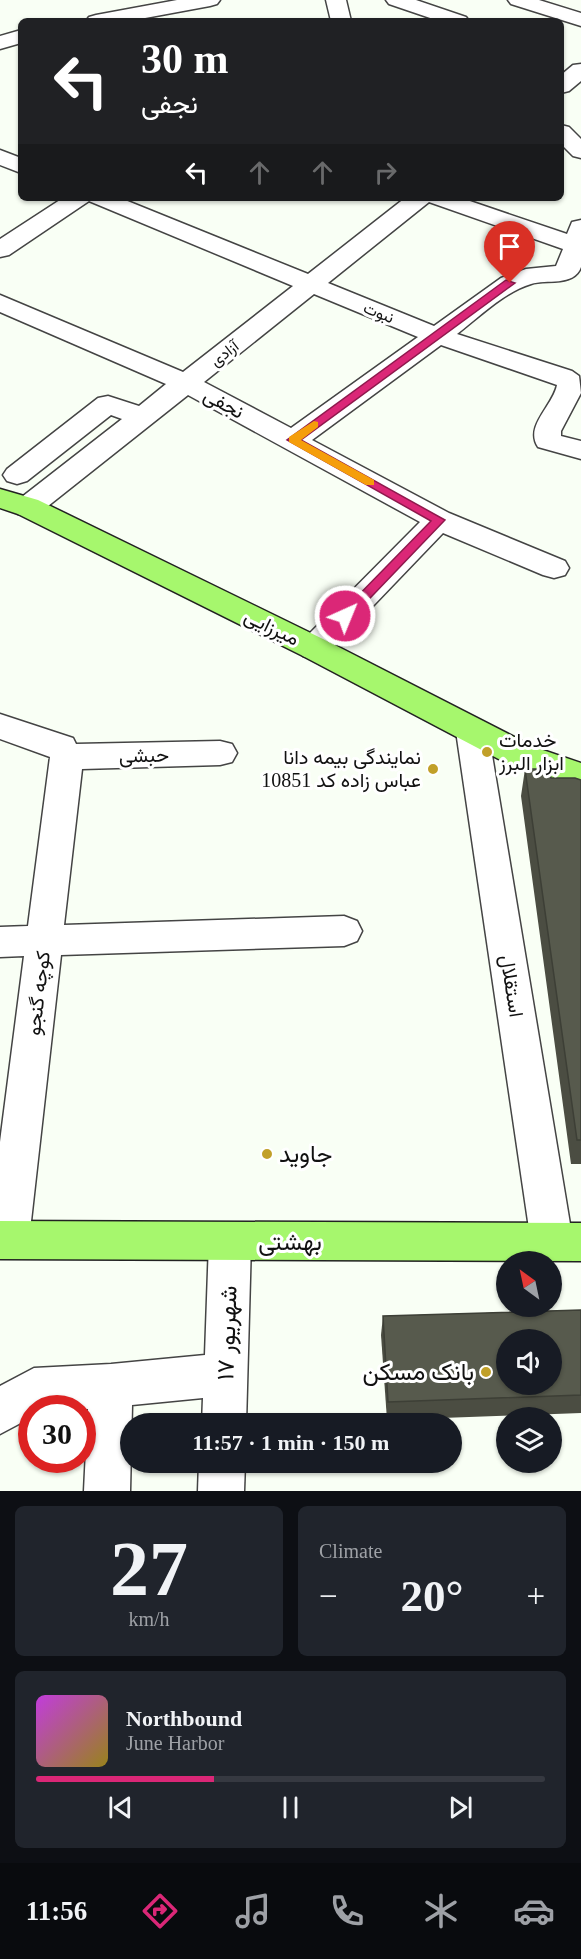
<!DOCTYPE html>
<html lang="en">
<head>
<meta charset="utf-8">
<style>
	body { margin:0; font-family:"Times New Roman",Vazirmatn,serif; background:#20242c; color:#f1f3f6; height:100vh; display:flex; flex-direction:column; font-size:22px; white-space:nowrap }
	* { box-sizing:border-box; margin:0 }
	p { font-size:20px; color:#9ea1a6 }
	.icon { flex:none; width:33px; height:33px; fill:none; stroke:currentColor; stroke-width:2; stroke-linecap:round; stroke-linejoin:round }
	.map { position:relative; height:1491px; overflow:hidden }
	.details { display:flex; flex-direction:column; gap:15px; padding:15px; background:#0d0f14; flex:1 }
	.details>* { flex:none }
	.top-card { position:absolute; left:18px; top:18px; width:546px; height:183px; border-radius:9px; box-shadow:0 2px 4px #0004; background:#202124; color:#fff; overflow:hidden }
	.needle { width:39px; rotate:327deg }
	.controls { position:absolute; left:496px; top:1251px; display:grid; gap:12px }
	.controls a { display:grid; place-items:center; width:66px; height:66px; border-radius:50%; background:#171b24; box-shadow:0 2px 4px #0004; font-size:30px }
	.speed { position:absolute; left:18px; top:1395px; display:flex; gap:12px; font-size:30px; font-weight:700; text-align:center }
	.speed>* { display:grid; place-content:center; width:78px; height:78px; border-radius:50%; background:#171b24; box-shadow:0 2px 4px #0004; line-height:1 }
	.speed .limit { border:9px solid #d22; background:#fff; color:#111 }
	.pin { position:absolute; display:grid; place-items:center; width:51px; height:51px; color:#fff; margin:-62px -26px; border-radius:50% 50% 50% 0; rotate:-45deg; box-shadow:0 0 6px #0007 }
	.pin .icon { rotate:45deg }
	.me { position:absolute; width:66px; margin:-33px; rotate:44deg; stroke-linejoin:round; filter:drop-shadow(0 0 4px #0008) }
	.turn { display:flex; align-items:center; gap:21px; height:126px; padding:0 24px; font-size:27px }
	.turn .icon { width:78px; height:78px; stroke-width:2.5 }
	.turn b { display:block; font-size:42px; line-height:51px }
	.lanes { display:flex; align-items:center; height:57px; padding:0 24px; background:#0003; justify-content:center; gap:30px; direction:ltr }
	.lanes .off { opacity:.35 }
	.big { font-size:45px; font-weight:700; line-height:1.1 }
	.details .card { flex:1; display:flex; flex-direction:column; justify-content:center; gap:9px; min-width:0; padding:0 21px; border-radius:9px; background:#20242c }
	.details .dial { align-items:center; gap:0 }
	.dial b { font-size:78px; line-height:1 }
	.song { display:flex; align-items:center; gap:18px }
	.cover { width:72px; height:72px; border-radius:9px; background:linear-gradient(135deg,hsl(290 70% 55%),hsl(50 70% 35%)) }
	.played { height:6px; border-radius:3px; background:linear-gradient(90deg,#db2777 35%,#363941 35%) }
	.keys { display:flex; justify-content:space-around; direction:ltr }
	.heat { display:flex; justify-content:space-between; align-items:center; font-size:33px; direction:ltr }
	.details .tiles { flex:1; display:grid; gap:15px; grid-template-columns:1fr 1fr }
	.card:last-child { grid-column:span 2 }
	.trip { position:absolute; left:120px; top:1413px; width:342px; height:60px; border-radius:30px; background:#171b24; box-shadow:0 2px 4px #0004; font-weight:700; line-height:60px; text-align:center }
	.tab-bar { display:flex; height:96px; justify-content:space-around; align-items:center; background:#090b0e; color:#9ea1a6 }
	.tab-bar .icon { width:42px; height:42px }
	.tab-bar .on { color:#db2777 }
	.tab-bar b { font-size:27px; color:#f1f3f6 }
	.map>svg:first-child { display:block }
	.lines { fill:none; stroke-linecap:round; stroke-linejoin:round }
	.minor-casing { stroke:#444; stroke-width:3 }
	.major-casing { stroke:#222; stroke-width:3 }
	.minor { fill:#fff; fill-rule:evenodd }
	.major { fill:#a6f76d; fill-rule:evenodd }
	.wall { fill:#4b4d42 }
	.building { fill:#575a4d; stroke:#3d3f36; stroke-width:1.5; fill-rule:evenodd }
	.route { fill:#db2777; stroke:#8e194d; stroke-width:1.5 }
	.slow { fill:#f59e0b }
	.poi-dot { fill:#c1a029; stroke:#fff; stroke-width:2 }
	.labels { text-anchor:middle; stroke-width:6; stroke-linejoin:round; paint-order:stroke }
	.far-street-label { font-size:16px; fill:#111; stroke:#fff }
	.street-label { font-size:20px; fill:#111; stroke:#fff }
	.poi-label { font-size:20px; fill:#111; stroke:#fff; text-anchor:start }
	.near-poi-label { font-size:24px; fill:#111; stroke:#fff; text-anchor:start }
	.near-street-label { font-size:24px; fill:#111; stroke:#fff }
</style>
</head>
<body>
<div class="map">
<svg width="581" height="1491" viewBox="0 0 581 1491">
	<rect width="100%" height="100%" fill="#f9fff5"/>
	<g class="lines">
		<!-- minor casing -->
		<g class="minor-casing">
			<g id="minor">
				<polygon points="177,0 220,0 217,4 210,6 129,21 86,21 89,17 96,15"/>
				<polygon points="326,0 346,0 351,21 331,21"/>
				<polygon points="386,0 416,0 466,17 469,21 439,21 389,4"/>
				<polygon points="508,0 539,0 581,13 581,26 511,4"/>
				<polygon points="21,30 21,43 0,49 0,36"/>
				<polygon points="581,64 581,81 569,91 561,93 561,75 573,65"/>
				<polygon points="561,125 569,127 581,139 581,158 573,156 561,144"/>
				<polygon points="0,150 21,158 21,173 0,165"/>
				<path d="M63 198H120L308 274 405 198H461L567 234 572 222 581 220C581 233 581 254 581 267 574 287 546 279 531 284 504 292 479 317 457 334L572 371 579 376 581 393 561 431V436L581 441V459L538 447C524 426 553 406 557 385L441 345 312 440 449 513 565 561 569 568 565 575 554 578 543 575 443 533 325 656 314 659 303 656 298 648 303 640 420 522 188 395 38 514 28 516 18 514 14 507 18 500 122 419 111 415 27 481 17 484 7 481 3 475 7 469 98 398 108 396 139 406 166 384 0 312V295L183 372 293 286 89 201 9 255 0 257V239ZM429 202 563 249 556 266 526 269 501 278 434 326 328 283ZM314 294 418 337 291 428 204 382Z"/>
				<polygon points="0,714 73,738 76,744 220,741 232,744 237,753 232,762 220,765 82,769 64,925 344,916 357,921 362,931 357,941 344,946 61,955 29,1239 23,1253 8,1258 0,1255 0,1142 24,956 0,957 0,927 28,926 50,757 0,739"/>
				<polygon points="472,719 484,722 488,731 573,1242 567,1256 552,1261 537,1256 531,1242 456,731 460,722"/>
				<polygon points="230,1223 245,1228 251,1242 246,1424 202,1424 203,1398 132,1405 130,1491 84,1491 88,1409 32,1408 32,1417 0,1434 0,1386 34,1368 111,1364 205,1355 209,1242 215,1228"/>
				<polygon points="199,1462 245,1462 244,1491 198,1491"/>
			</g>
		</g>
		<!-- major casing -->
		<g class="major-casing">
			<g id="major">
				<polygon points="0,489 38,500 325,640 534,747 581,763 581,789 510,765 303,656 18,514 0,508"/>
				<polygon points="0,1221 581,1223 581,1261 0,1259"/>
			</g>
		</g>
		<!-- minor -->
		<use href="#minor" class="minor"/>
		<!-- major -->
		<use href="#major" class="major"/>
	</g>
	<!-- wall -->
	<g class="wall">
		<polygon points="525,769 551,778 581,780 581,1164 571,1164 521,796"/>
		<polygon points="581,1310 581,1413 387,1420 381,1335 383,1316"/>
	</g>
	<!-- building -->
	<g class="building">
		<polygon points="525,769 549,769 551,778 575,778 581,780 581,1140 577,1140"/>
		<path d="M581 1310V1395L388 1402 383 1316ZM507 1340H552V1384H507Z"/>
	</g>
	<!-- route -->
	<polygon class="route" points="506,280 515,283 301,440 445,520 350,619 341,619 341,613 431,521 287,440"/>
	<!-- slow -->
	<polygon class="slow" points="314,421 318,422 318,427 301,440 374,480 374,485 366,485 289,442 289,437"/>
	<!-- markers -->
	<g class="poi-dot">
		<circle cx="487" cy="752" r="6"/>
		<circle cx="433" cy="769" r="6"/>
		<circle cx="267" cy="1154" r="6"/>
		<circle cx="486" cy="1372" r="6"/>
	</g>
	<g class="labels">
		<!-- far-street labels -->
		<g class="far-street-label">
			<text transform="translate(379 312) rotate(22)" y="6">نبوت</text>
			<text transform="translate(224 353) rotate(-38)" y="6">آزادی</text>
		</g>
		<!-- street labels -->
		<g class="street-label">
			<text transform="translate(224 403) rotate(28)" y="7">نجفی</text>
			<text transform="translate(272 627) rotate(26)" y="7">میرزایی</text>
			<text transform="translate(144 755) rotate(-1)" y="7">حبشی</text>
			<text transform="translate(512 986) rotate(81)" y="7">استقلال</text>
			<text transform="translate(38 993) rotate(-83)" y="7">کوچه گنجو</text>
		</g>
		<!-- poi labels -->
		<g class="poi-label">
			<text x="499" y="747">خدمات<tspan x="499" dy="23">ابزار البرز</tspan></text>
			<text x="421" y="764" text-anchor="end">نمایندگی بیمه دانا<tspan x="421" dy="23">عباس زاده کد 10851</tspan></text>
		</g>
		<!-- near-poi labels -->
		<g class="near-poi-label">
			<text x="279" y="1162">جاوید</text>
			<text x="474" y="1380" text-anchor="end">بانک مسکن</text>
		</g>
		<!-- near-street labels -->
		<g class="near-street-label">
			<text x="290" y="1250">بهشتی</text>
			<text transform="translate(227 1333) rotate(-88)" y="8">۱۷ شهریور</text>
		</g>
	</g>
</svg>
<div class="controls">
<a><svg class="needle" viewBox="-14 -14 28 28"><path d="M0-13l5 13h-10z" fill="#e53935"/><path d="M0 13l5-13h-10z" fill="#9ea1a6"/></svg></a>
<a><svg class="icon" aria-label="sound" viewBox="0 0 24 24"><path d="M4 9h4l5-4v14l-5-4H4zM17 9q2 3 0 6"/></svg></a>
<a><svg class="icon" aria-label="layers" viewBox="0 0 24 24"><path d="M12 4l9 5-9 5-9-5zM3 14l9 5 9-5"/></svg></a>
</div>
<div class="speed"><div class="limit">30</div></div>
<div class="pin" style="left:510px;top:283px;background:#d93025"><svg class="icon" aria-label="arrive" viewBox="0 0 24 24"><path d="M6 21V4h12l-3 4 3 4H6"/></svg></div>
<svg class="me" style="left:345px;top:616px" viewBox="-20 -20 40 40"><circle r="17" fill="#db2777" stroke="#fff" stroke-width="3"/><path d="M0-11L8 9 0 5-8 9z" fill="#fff"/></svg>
<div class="trip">11:57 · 1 min · 150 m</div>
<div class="top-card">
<div class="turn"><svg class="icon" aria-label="left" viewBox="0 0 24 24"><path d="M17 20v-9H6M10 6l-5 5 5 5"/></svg><div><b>30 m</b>نجفی</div></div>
<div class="lanes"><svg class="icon" aria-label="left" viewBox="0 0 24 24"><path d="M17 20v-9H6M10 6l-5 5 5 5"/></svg><svg class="icon off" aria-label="ahead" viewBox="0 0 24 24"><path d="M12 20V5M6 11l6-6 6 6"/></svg><svg class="icon off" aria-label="ahead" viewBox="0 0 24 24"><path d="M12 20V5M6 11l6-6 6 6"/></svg><svg class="icon off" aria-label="right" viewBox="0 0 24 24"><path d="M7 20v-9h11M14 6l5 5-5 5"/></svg></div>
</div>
</div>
<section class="details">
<div class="tiles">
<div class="card dial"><b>27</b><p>km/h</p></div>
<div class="card"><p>Climate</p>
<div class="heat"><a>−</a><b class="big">20°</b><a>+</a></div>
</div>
<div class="card">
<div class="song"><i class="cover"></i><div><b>Northbound</b><p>June Harbor</p></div></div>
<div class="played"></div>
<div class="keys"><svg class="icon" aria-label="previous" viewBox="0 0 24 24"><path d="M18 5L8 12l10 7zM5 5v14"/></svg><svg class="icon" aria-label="pause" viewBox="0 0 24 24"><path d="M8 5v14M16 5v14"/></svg><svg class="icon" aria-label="next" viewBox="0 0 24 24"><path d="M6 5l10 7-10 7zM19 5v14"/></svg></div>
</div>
</div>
</section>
<nav class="tab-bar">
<b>11:56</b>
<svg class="icon on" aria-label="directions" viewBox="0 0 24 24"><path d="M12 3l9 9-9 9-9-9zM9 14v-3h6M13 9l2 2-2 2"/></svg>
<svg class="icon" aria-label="music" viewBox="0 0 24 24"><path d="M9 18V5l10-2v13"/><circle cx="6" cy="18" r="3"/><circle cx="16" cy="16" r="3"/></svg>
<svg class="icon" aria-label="phone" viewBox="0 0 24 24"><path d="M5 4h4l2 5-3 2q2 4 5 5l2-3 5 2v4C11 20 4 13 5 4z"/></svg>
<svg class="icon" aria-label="climate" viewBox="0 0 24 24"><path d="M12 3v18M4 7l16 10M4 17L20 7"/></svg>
<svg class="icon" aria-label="car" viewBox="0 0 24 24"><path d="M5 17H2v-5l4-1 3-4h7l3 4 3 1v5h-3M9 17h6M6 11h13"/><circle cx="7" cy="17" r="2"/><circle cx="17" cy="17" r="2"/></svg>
</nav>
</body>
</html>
